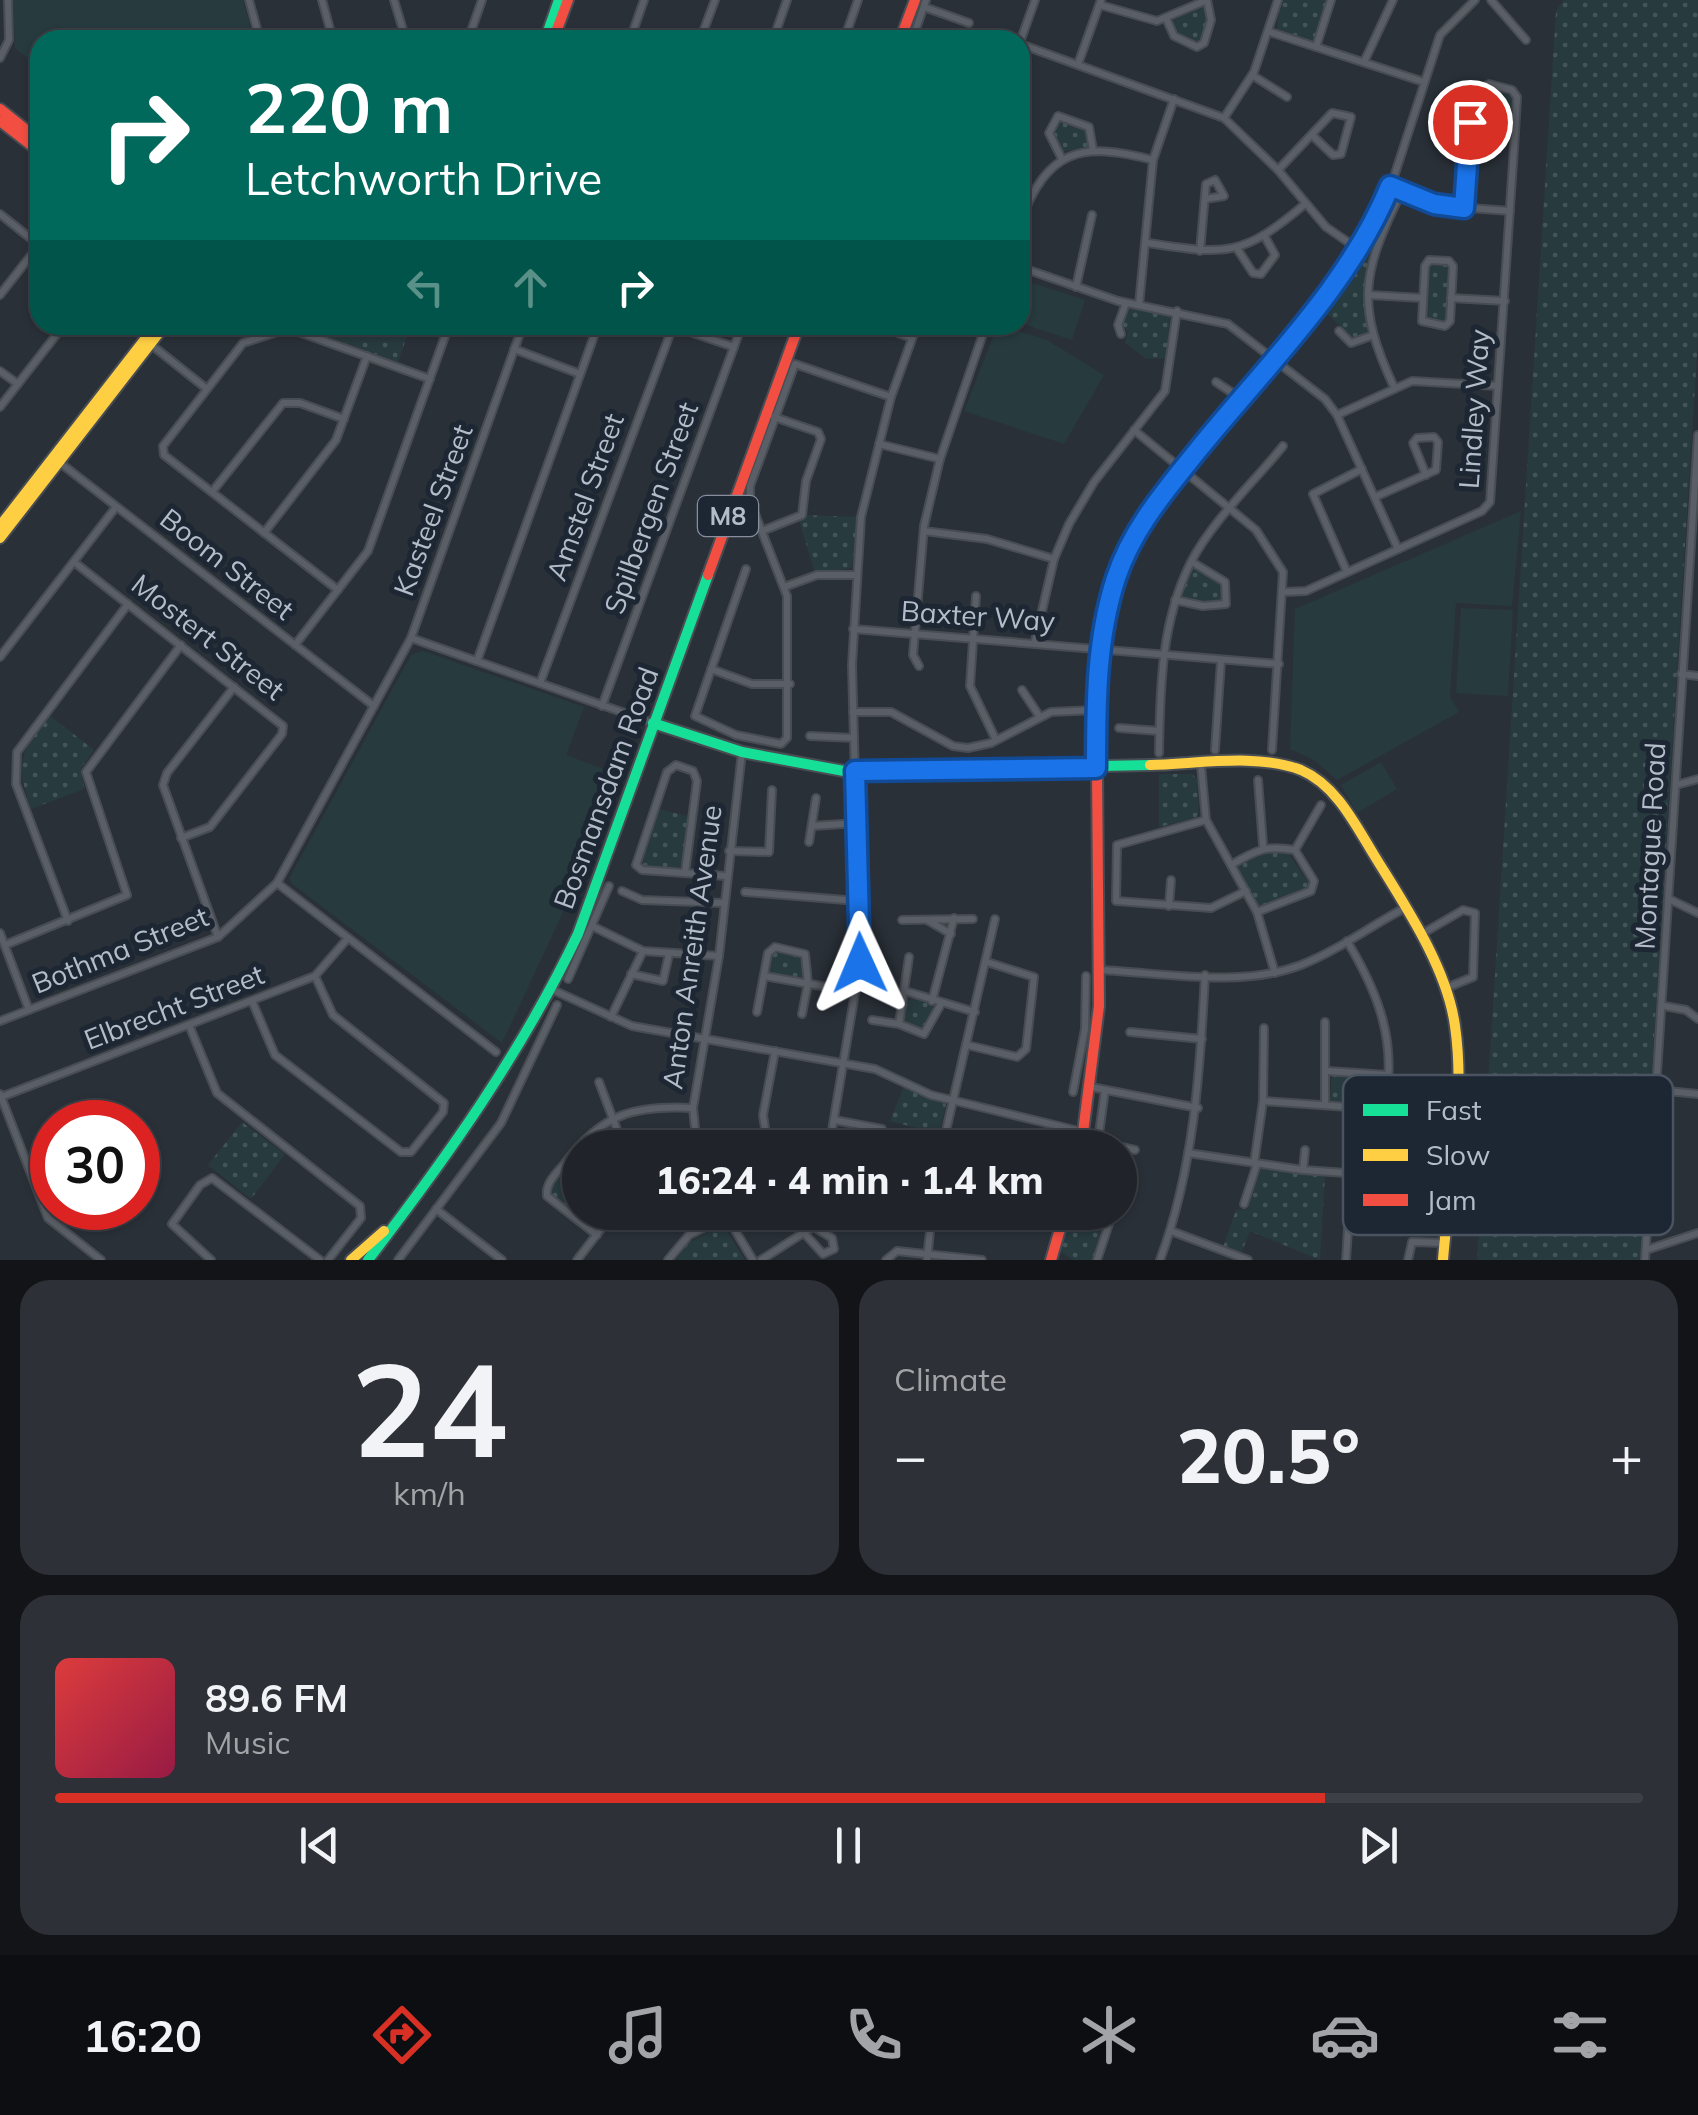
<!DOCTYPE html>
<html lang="en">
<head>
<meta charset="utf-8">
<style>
	body { margin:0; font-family:Mulish,sans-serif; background:#2d3036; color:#f1f3f6; height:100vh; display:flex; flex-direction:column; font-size:38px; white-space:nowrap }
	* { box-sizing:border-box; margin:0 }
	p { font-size:32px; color:#a2a4a8 }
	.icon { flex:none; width:55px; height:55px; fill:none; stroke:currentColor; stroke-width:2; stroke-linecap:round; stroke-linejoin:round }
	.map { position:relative; height:1260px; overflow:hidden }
	.details { display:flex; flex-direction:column; gap:20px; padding:20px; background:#121417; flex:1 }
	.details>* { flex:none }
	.banner { position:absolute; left:30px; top:30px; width:1000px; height:305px; border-radius:30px; box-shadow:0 2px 8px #0004,0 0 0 2px #3d4147; background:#00695c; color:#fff; overflow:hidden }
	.speed { position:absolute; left:30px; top:1100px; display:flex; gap:20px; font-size:50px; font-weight:700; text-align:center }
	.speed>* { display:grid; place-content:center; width:130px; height:130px; border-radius:50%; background:#20242a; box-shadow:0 2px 8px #0004,0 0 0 2px #3d4147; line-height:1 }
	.speed .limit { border:15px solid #d22; background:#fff; color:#111 }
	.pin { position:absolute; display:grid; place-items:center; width:85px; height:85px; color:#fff; margin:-42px; border:5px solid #fff; border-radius:50%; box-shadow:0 2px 10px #0007 }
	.me { position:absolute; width:110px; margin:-55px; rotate:359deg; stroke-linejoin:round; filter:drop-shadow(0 0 8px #0008) }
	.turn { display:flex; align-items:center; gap:35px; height:210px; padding:0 50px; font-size:45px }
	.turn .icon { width:130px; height:130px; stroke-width:2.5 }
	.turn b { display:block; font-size:70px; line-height:85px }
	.lanes { display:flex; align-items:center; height:95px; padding:0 50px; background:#0003; justify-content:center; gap:50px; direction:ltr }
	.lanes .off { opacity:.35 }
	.big { font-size:75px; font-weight:800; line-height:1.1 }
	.details .tile { flex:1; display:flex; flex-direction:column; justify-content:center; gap:15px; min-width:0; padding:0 35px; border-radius:30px; background:#2d3036 }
	.details .dial { align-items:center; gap:0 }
	.dial b { font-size:130px; line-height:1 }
	.song { display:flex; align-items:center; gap:30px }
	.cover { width:120px; height:120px; border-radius:15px; background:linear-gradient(135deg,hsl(0 70% 55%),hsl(340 70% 35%)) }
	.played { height:10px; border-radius:5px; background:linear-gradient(90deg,#d93025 80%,#3d4147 80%) }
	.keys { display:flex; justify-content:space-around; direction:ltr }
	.heat { display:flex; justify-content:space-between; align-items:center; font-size:55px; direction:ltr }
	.details .tiles { flex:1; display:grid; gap:20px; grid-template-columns:1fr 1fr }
	.tile:last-child { grid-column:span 2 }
	.trip { position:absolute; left:562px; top:1130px; width:575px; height:100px; border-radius:50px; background:#20242a; box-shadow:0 2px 8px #0004,0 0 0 2px #3d4147; font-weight:800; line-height:100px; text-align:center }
	.tab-bar { display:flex; height:160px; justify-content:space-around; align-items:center; background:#0d0e11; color:#a2a4a8 }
	.tab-bar .icon { width:70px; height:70px }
	.tab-bar .current { color:#d93025 }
	.tab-bar b { font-size:45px; color:#f1f3f6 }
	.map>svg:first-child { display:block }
	.green { fill:#273a3e }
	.park { fill:url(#park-dots) }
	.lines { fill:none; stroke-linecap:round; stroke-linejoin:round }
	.street-casing { stroke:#484c53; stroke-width:10 }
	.fast-casing { stroke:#484c53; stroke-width:14 }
	.slow-casing { stroke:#484c53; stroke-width:14 }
	.jam-casing { stroke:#484c53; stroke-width:14 }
	.street { stroke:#5a5e66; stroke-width:6 }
	.fast { stroke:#16e098; stroke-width:10 }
	.slow { stroke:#ffcf43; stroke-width:10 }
	.jam { stroke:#f24e42; stroke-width:10 }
	.route-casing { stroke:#114b97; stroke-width:25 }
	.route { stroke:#1a73e8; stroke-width:18 }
	.labels { text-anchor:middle; stroke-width:10; stroke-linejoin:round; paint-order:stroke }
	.shield { fill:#1d2633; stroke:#878f9c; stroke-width:2.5 }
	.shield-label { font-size:25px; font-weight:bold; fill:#b4bcc9 }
	.street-label { font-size:28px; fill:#b4bcc9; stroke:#1d2633 }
	.key { fill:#1d2633; stroke:#4a5360; stroke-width:2.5 }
	.key-label { font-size:28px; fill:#b4bcc9 }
</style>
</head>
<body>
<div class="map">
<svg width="1698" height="1260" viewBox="0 0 1698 1260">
	<defs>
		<pattern id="park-dots" width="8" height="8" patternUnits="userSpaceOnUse" patternTransform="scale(2.5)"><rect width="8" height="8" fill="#273a3e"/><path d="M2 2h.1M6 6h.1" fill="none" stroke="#445559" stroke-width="1.8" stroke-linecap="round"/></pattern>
	</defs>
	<rect width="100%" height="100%" fill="#2a3038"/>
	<!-- green -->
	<g class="green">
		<polygon points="13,0 243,0 254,40 40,40 40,68 15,48"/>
		<polygon points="1020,279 1085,300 1072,340 1020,323"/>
		<polygon points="998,325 1047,340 1104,375 1064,444 964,411"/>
		<polygon points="1521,511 1512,606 1456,603 1450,697 1459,712 1337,780 1314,760 1290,749 1295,609"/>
		<polygon points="1461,608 1513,610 1508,696 1456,693"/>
		<polygon points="423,651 584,707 566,755 614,773 566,906 502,1043 291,883 290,877 411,655"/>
		<polygon points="1381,762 1397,789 1357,813 1341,785"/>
	</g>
	<!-- park -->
	<g class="park">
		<polygon points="1280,0 1330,0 1313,41 1277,29"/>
		<polygon points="1564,0 1698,0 1698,338 1640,1260 1477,1260 1556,11"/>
		<polygon points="1199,5 1208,9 1203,40 1195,44 1178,37 1171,22"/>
		<polygon points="1486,86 1515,98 1512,136 1471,134 1482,89"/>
		<polygon points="1058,118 1087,128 1087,147 1061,152 1051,136"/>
		<polygon points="1361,251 1369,256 1367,332 1354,340 1319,306"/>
		<polygon points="1431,262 1448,263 1451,268 1447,321 1425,321 1427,267"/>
		<polygon points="1130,309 1170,315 1166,358 1146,359 1125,342 1128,332 1121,323"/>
		<polygon points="295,325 411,325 398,362"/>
		<polygon points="804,515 858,517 852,568 815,573 799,520"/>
		<polygon points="1197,567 1222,582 1223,603 1203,604 1181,598 1191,570"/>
		<path d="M49 715 94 750 81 768 84 789 31 809C15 763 20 752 49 715Z"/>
		<polygon points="1159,774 1192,774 1197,779 1199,812 1196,818 1159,827"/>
		<polygon points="656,808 690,817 683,864 677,869 640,865"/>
		<polygon points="1263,850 1289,854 1311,886 1263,907 1257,905 1236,868"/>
		<polygon points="773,950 803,955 802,980 768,973"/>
		<circle cx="918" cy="1013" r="16"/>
		<polygon points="1332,1075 1380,1077 1383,1102 1380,1105 1330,1101"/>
		<polygon points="904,1087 946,1104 939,1134 890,1121"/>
		<polygon points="242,1122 285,1154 251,1199 208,1165"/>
		<polygon points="580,1148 580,1212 610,1213 596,1228 549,1193"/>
		<polygon points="1261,1169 1325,1175 1320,1260 1250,1231 1241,1254 1223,1247 1236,1210 1248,1209"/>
		<polygon points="1070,1213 1110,1213 1094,1260 1074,1260 1060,1252"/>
		<polygon points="723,1225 745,1260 676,1260 688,1243"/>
	</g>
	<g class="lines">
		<!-- street casing -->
		<g class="street-casing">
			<g id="street">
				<polyline points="249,0 260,40"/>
				<polyline points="322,0 333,40"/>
				<polyline points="394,0 406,40"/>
				<polyline points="1491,0 1526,40"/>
				<polyline points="1100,5 1157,21 1207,0 1211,20 1204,43 1197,47 1174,36 1166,18"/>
				<polyline points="924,7 969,23"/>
				<polyline points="1270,32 1424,82"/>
				<polyline points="468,40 482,0"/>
				<polyline points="630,40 644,0"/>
				<polyline points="700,40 715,0"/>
				<polyline points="773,40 787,0"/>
				<polyline points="844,40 858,0"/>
				<polyline points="912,40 926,0"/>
				<polyline points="1020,42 1035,0"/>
				<polyline points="1020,44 1224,118 1278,170 1326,227 1358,249"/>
				<polyline points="1316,47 1331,0"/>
				<polyline points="0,58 9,40 8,0"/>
				<polyline points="1364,62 1393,0"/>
				<polyline points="1078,64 1101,0"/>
				<polyline points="1252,75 1287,97"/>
				<polyline points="1224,118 1254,72 1278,0"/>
				<polyline points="1062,159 1049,133 1058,116 1089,127 1093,150"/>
				<polyline points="1278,170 1332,113 1351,117 1341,154 1333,155 1314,137"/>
				<polyline points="1400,190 1443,206 1510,211"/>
				<polyline points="0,214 39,245"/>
				<path d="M1020 223C1047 149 1081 141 1153 160"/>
				<path d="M1148 243C1227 255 1242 257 1305 204"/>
				<polyline points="1238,250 1253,273 1261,274 1275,255 1264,235"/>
				<polyline points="1200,251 1206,184 1215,180 1224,196 1205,199"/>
				<polygon points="1429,260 1449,261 1453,266 1450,321 1445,326 1422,321 1425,266"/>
				<polyline points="1020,267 1118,301 1228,324 1325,399 1337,415 1398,549"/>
				<polyline points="1076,287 1092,215"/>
				<polyline points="0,295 39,245"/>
				<polyline points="1369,295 1423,298"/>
				<polyline points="1451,298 1505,301"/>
				<polyline points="1139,305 1153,160 1174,99"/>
				<polyline points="877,325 912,338"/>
				<polyline points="673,326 734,347"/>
				<polyline points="1339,331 1351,343 1371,336"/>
				<polyline points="1121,334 1118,325 1126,303"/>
				<polyline points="149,343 207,389"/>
				<polyline points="514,349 580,374"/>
				<polyline points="0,371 18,384"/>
				<polyline points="1216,382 1240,398"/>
				<path d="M1394 387C1355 304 1362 272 1402 191"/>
				<polyline points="0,407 64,325"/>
				<polyline points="1337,415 1412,381 1498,386"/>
				<polyline points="1134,430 1256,530 1283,572 1272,750"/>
				<polyline points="879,444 940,459"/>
				<polyline points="59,462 374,706"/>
				<polyline points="212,492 283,403 300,403 344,419"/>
				<polyline points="1375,497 1436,470 1438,442 1434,437 1417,438 1413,443 1426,475"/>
				<polyline points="762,531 802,515 806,481 821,439 818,432 774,417"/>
				<polyline points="924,531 987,539 1054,559"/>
				<polyline points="264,533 336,440 367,356"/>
				<polyline points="74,562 283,726 282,734 210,827 181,838"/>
				<polyline points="746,569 695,716 736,735 781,744 787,738 787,596 750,501 750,486 795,364 891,397"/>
				<polyline points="1347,572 1313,494 1362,469"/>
				<polyline points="784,587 817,575 857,575"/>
				<polyline points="338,590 164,455 163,446 243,343 283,330 299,332 430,379"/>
				<path d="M1284 592 1306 591 1482 511 1490 502 1515 133 1517 97 1512 90 1489 84C1463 95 1466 181 1464 208"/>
				<polyline points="976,596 970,686 996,740"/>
				<polyline points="1175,600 1203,606 1226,604 1225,582 1192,562"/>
				<polyline points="853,629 1279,664"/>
				<polyline points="411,638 653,723"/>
				<polyline points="1035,641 1054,559 1069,524 1094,482 1165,391 1177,311"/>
				<polyline points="295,645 368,551 449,325"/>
				<polyline points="0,657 116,507"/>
				<polyline points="477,661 598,325"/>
				<polyline points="919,666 913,655 924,526 940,459 986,325"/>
				<polyline points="711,669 752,684 790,684"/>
				<polyline points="1681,674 1698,676"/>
				<polyline points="540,683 673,326"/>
				<polyline points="1022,690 1040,717"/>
				<polyline points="602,706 742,325"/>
				<polyline points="853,712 891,712 953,746 968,748 991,743 1051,712 1095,710"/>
				<polyline points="1119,728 1159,731"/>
				<polyline points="810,736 854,738"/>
				<polyline points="1215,750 1221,661"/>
				<path d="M1159 753C1160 688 1161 621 1191 562 1213 520 1254 482 1283 446"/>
				<polyline points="1201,765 1206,820 1257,912 1275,973"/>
				<polyline points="1097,766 1101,649 1108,607 1127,551 1160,498 1358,249 1391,186 1440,35 1475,0"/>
				<polyline points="1258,780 1263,845"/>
				<polyline points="1676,785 1698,779"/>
				<polyline points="1206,820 1117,845 1116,901 1211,908 1246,891"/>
				<polyline points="812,826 857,823"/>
				<polyline points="809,842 816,798"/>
				<polyline points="1295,850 1321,805"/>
				<polyline points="729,851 769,852 772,790"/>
				<path d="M1231 865C1256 850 1266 845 1295 850L1314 881 1311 891 1257 912"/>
				<polyline points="685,873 697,781 693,771 676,765 667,772 636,865 642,870 726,876"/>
				<polyline points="277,883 496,1052"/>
				<polyline points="622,891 642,900 723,903"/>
				<polyline points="745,892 858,901"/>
				<polyline points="1669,899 1698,913"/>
				<polyline points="1169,906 1171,880"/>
				<polyline points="902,920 973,919"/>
				<polyline points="927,920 951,934"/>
				<polyline points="68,921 16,784 17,752 128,604"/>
				<polyline points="592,926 643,951 719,956"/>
				<polyline points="0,933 29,1010"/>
				<polyline points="1420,935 1463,910 1475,913 1473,977 1446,988"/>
				<polyline points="218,937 163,785 167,773 234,687"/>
				<polyline points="5,945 127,895 86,772 181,645"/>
				<path d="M1101 970C1165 973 1240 988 1301 965 1337 951 1369 927 1403 909"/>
				<polyline points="631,974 663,981 669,954"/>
				<polyline points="764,976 856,992"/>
				<polyline points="568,979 609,886"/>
				<polyline points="553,990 632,1026 875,1069 931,1095 1083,1132"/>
				<polyline points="905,991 975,1012"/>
				<polyline points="252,1001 275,1055 401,1152 411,1152 443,1112 444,1103 333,1015 315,976"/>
				<polyline points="932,1001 954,918"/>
				<polyline points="1664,1006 1686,1010 1698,1019"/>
				<polyline points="757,1012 768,953 775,947 805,954 808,984 802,1014"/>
				<polyline points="611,1017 643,951"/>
				<polyline points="872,1020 899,1024 924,1034 941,1004"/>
				<polyline points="0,1021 218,937 277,883 411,638 523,325"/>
				<polyline points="899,1024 909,957"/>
				<polyline points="189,1025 217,1093 360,1206 361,1218 328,1260"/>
				<polyline points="1130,1032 1202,1039"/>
				<polyline points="967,1045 1017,1057 1026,1049 1034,977 987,962"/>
				<polyline points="1327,1071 1388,1075"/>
				<polyline points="599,1082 624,1148"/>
				<polyline points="1091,1087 1198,1108"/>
				<polyline points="1657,1090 1698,1094"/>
				<polyline points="1073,1092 1085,1029 1086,976"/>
				<polyline points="0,1094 48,1218 101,1260"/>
				<polyline points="1,1097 315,976 348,938"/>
				<path d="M1263 1101 1377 1109 1385 1104C1397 1042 1379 994 1347 941"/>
				<polyline points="1325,1105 1325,1022"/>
				<polyline points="834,1120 882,1129 884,1148"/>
				<polyline points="1098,1142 1135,1150"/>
				<polyline points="697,1148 693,1108 719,956 742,752"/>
				<polyline points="768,1148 763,1115 775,1051"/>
				<polyline points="829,1148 860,963 852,665 861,517 891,397 917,325"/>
				<polyline points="942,1148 995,919"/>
				<polyline points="1097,1148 1105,1090"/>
				<polyline points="1188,1153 1303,1170 1448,1180"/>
				<polyline points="1254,1164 1263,1101 1264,1028"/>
				<polyline points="1303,1170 1305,1150"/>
				<polyline points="1244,1204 1257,1164"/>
				<polyline points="436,1209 502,1260"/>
				<polyline points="724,1212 753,1260"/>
				<polyline points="846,1212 855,1218 863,1212"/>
				<polyline points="1171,1231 1248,1260"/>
				<path d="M597 1235 547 1196C545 1183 557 1173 565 1163 602 1114 633 1105 693 1108"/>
				<polyline points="1646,1250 1698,1233"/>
				<polyline points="211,1260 172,1224 200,1185 212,1178 320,1260"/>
				<polyline points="398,1260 501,1123 557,1005"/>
				<polyline points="577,1260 614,1212"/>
				<polyline points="668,1260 689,1235 726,1217"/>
				<polyline points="761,1260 811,1228 814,1227 832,1238 834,1249 823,1254 804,1233"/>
				<polyline points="886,1260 897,1251 982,1260"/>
				<polyline points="927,1260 932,1212"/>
				<polyline points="1097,1260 1113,1212"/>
				<path d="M1160 1260C1194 1168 1200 1072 1205 975"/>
				<polyline points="1346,1260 1356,1107"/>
				<polyline points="1408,1260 1412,1242 1444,1243"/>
				<polyline points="1645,1260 1698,435"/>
			</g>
		</g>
		<!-- fast casing -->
		<g class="fast-casing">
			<g id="fast">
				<polyline points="545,40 559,0"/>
				<polyline points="653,723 742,752 844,771 1150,765"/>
				<path d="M368 1260C448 1156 522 1052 578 934L708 575"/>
			</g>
		</g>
		<!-- slow casing -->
		<g class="slow-casing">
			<g id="slow">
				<polyline points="0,526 156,325"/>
				<polyline points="0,538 165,325"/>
				<path d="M1150 765C1197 764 1257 753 1301 770 1336 785 1355 824 1374 855 1404 904 1447 967 1455 1026 1466 1102 1449 1184 1443 1260"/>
				<polyline points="351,1260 384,1231"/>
			</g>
		</g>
		<!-- jam casing -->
		<g class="jam-casing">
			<g id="jam">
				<polyline points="553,40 568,0"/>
				<polyline points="900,40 915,0"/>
				<polyline points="0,109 40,141"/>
				<polyline points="0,121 40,152"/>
				<polyline points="708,575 799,325"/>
				<polyline points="1081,1148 1099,1006 1097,768"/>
				<polyline points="1051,1260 1065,1212"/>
			</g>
		</g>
		<!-- street -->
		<use href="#street" class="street"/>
		<!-- fast -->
		<use href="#fast" class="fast"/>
		<!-- slow -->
		<use href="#slow" class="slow"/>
		<!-- jam -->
		<use href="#jam" class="jam"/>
	</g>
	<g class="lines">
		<!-- route casing -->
		<g class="route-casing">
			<path id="route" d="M860 963 855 771 1096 768C1096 704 1096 639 1116 578 1132 529 1166 490 1198 450 1265 367 1350 285 1390 186L1434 204 1464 208 1470 122"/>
		</g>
		<!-- route -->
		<use href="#route" class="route"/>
	</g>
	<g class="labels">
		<!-- shield labels -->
		<rect class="shield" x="698" y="496" width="60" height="40" rx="8"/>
		<g class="shield-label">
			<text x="728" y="525">M8</text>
		</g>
		<!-- street labels -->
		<g class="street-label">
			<text transform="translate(1474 409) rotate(-86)" y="10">Lindley Way</text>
			<text transform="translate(585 497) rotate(-70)" y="10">Amstel Street</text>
			<text transform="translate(651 508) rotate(-70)" y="10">Spilbergen Street</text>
			<text transform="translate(433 510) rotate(-70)" y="10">Kasteel Street</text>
			<text transform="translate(227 564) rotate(38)" y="10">Boom Street</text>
			<text transform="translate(978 616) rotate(4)" y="10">Baxter Way</text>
			<text transform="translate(208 637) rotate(38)" y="10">Mostert Street</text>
			<text transform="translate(606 788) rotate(-70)" y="10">Bosmansdam Road</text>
			<text transform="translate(1650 846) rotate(-87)" y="10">Montague Road</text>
			<text transform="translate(692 947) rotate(-82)" y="10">Anton Anreith Avenue</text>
			<text transform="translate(120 950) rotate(-22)" y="10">Bothma Street</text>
			<text transform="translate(174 1007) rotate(-21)" y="10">Elbrecht Street</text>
		</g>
	</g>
	<!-- legend -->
	<rect x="1343" y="1075" width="330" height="160" rx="15" class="key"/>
	<rect x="1363" y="1104" width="45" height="12" fill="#16e098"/>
	<rect x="1363" y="1149" width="45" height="12" fill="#ffcf43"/>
	<rect x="1363" y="1194" width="45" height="12" fill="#f24e42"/>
	<g class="key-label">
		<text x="1426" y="1120">Fast</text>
		<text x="1426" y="1165">Slow</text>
		<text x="1426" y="1210">Jam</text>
	</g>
</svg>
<div class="speed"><div class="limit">30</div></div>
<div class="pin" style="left:1470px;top:122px;background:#d93025"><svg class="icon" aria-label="arrive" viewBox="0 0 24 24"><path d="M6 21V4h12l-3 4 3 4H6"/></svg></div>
<svg class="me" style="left:860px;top:963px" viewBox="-20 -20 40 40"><path d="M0-17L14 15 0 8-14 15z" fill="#1a73e8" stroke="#fff" stroke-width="4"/></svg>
<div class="trip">16:24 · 4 min · 1.4 km</div>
<div class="banner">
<div class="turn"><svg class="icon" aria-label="right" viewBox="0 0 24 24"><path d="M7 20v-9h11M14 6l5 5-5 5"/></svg><div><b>220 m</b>Letchworth Drive</div></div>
<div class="lanes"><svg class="icon off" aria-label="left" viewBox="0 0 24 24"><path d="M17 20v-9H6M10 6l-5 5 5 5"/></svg><svg class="icon off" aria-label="ahead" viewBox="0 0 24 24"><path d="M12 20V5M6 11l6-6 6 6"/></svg><svg class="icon" aria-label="right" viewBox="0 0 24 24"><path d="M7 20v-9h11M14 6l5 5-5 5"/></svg></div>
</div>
</div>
<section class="details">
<div class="tiles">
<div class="tile dial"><b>24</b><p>km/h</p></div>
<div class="tile"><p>Climate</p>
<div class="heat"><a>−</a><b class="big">20.5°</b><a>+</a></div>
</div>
<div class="tile">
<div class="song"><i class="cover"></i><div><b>89.6 FM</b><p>Music</p></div></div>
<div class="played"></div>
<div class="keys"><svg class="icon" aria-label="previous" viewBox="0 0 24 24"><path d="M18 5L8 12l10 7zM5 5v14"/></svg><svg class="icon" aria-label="pause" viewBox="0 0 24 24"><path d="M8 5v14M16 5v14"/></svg><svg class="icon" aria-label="next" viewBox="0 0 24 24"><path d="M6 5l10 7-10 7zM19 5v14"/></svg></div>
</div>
</div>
</section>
<nav class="tab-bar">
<b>16:20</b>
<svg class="icon current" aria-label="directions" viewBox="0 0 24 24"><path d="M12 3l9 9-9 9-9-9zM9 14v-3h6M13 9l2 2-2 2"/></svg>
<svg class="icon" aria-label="music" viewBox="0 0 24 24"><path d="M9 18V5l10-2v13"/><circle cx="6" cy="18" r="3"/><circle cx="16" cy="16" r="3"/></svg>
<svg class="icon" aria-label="phone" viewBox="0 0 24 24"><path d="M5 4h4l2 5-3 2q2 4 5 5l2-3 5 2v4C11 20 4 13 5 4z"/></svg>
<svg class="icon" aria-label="climate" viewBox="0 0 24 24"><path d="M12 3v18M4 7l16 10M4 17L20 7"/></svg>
<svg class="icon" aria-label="car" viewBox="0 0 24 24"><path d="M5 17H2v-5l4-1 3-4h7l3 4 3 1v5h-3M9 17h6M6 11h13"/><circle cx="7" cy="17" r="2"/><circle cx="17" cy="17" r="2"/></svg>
<svg class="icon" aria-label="filters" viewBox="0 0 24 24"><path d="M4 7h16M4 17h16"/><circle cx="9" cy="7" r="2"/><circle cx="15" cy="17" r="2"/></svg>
</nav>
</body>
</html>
